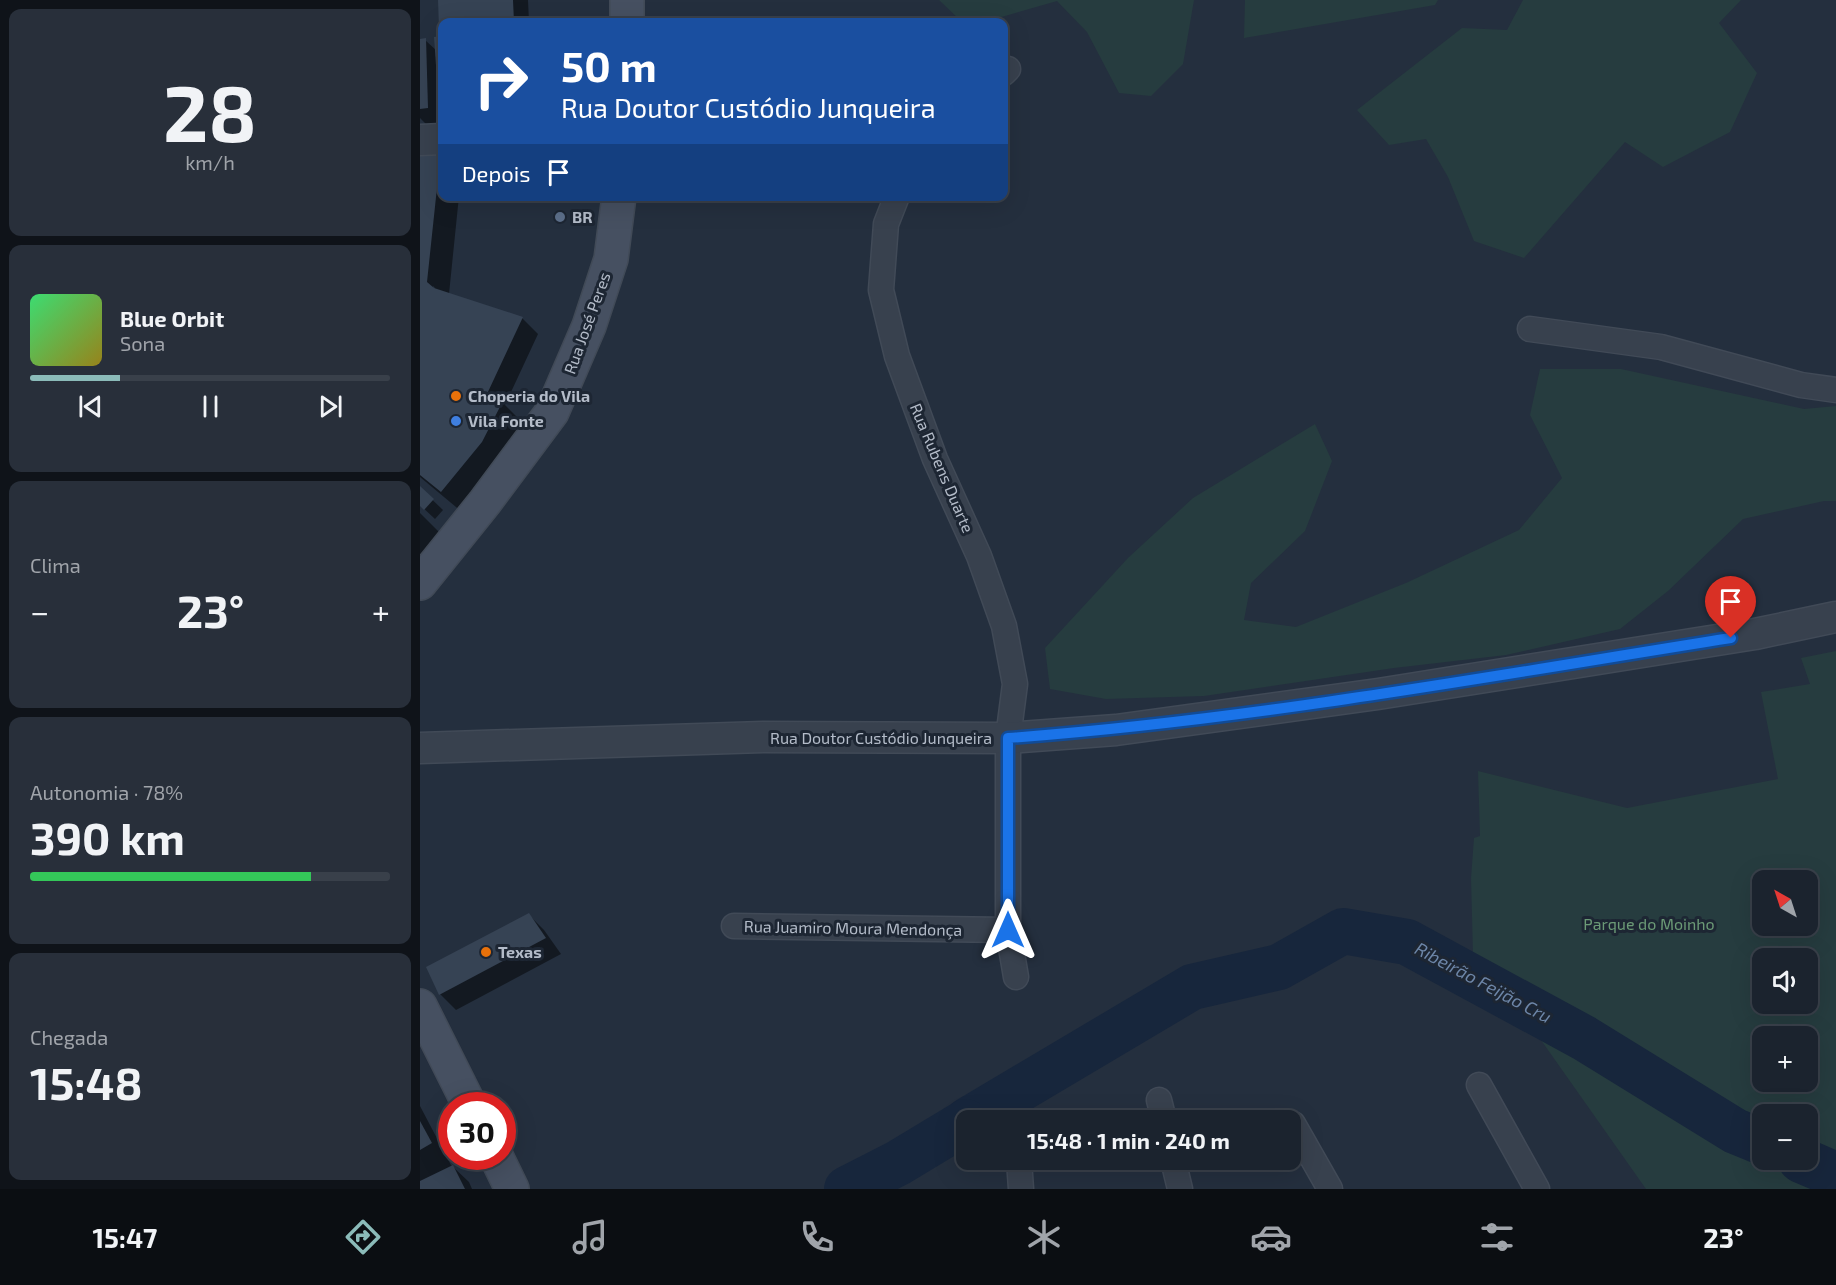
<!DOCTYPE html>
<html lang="pt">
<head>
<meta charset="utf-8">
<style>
	body { margin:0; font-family:"Exo 2",sans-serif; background:#282f3a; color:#f1f3f6; height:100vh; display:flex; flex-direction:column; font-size:22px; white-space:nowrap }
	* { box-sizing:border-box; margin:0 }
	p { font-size:20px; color:#a0a4aa }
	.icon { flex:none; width:33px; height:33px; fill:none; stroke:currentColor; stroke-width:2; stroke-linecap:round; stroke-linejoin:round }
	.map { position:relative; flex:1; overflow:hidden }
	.drawer { display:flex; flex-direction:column; gap:9px; padding:9px; background:#0f1319; width:420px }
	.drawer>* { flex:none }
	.top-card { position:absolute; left:18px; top:18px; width:570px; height:183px; border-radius:12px; box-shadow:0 6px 24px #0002,0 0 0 2px #39404a; background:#1a4fa0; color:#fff; overflow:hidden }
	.needle { width:39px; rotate:321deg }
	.controls { position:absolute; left:1332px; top:870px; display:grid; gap:12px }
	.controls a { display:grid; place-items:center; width:66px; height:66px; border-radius:12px; background:#1b232e; box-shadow:0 6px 24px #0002,0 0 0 2px #39404a; font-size:30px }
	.speed { position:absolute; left:18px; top:1092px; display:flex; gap:12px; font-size:30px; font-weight:700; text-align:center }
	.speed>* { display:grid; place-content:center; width:78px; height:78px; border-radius:50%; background:#1b232e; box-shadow:0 6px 24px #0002,0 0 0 2px #39404a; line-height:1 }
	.speed .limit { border:9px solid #d22; background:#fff; color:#111 }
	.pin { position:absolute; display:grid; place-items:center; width:51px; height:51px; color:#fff; margin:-62px -26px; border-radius:50% 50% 50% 0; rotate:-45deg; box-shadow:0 0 6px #0007 }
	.pin .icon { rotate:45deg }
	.me { position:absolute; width:66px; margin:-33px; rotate:0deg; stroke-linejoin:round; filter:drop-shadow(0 0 4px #0008) }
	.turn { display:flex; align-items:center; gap:21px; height:126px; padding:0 24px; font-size:27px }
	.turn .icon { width:78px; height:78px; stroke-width:2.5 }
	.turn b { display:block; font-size:42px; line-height:51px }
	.then { display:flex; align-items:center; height:57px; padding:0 24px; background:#0003; gap:12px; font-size:22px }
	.big { font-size:45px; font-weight:700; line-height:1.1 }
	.drawer .widget { flex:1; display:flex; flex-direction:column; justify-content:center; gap:9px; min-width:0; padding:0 21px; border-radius:12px; background:#282f3a }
	.drawer .dial { align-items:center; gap:0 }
	.dial b { font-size:78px; line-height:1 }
	.song { display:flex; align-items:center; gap:18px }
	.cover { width:72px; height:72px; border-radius:9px; background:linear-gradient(135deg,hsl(140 70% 55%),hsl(50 70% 35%)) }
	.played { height:6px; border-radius:3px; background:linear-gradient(90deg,#8bbbb9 25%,#39404a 25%) }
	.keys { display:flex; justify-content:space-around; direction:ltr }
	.heat { display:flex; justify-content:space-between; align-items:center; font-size:33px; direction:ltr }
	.charge { height:9px; border-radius:4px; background:linear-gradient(90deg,#34c759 78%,#39404a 0) }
	.trip { position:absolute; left:536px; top:1110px; width:345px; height:60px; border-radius:12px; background:#1b232e; box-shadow:0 6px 24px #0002,0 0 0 2px #39404a; font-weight:700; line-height:60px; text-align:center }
	.tab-bar { display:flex; height:96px; justify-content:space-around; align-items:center; background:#0b0e12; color:#a0a4aa }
	.tab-bar .icon { width:42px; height:42px }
	.tab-bar .selected { color:#8bbbb9 }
	.tab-bar b { font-size:27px; color:#f1f3f6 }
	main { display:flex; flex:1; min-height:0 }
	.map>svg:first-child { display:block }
	.green { fill:#263c3f; fill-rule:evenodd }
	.shadow { fill:#0007 }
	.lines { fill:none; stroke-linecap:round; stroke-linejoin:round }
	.river { stroke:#17263c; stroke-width:46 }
	.building { fill:#364354 }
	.minor-casing { stroke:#414a57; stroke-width:27 }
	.tertiary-casing { stroke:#414a57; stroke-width:33 }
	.secondary-casing { stroke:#414a57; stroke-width:36 }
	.minor { stroke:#38414e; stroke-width:24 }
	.tertiary { stroke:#38414e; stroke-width:30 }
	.secondary { stroke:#465061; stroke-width:33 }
	.route-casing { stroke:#114b97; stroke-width:15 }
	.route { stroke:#1a73e8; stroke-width:10 }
	.service-dot { fill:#5c6f8a; stroke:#1d2633; stroke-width:2 }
	.food-dot { fill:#e8710a; stroke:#1d2633; stroke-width:2 }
	.shop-dot { fill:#3f7fe0; stroke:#1d2633; stroke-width:2 }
	.labels { text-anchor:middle; stroke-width:6; stroke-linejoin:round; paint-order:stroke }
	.poi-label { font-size:16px; font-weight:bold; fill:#b4bcc9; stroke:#1d2633; text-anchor:start }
	.street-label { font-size:16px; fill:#b4bcc9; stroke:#1d2633 }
	.park-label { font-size:16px; fill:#6b9a76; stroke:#1d2633 }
	.water-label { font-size:18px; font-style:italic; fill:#6d86a8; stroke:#1d2633 }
</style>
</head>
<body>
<main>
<section class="drawer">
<div class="widget dial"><b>28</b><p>km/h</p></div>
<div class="widget">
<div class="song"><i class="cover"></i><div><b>Blue Orbit</b><p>Sona</p></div></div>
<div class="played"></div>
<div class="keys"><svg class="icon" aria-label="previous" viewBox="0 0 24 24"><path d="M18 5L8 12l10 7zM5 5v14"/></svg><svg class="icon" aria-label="pause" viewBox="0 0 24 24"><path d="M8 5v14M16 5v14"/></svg><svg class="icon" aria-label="next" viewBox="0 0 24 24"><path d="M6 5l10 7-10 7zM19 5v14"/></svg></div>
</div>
<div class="widget"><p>Clima</p>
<div class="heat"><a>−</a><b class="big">23°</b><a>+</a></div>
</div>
<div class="widget"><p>Autonomia · 78%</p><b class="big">390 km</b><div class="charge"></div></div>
<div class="widget"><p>Chegada</p><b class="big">15:48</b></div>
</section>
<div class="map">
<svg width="1416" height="1189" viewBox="0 0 1416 1189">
	<rect width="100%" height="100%" fill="#242f3e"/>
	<!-- green -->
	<g class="green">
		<polygon points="519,0 774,0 763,64 731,96 699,93 667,32 637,1 571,20 542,22"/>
		<polygon points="825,0 1018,0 1015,5 824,38"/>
		<polygon points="1103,0 1321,0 1299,23 1337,73 1310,132 1243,167 1205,142 1104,258 1054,241 1028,177 1006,139 969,145 937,110 1042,28 1087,30"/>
		<polygon points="1120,369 1201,369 1384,409 1416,406 1416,501 1404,501 1323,519 1248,591 1200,629 1086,655 974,668 784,696 686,699 630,689 625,648 708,558 773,498 895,424 912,461 885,531 831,583 824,620 876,627 986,583 1099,530 1142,478 1110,415"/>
		<path d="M1416 651V1189H1226L1073 972 1053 955 1051 878 1054 838 1060 836 1058 771 1207 808 1358 779 1341 692 1390 684 1381 658ZM1342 880H1388V926H1342ZM1342 958H1388V1004H1342ZM1342 1036H1388V1082H1342ZM1388 1114V1160H1342V1114Z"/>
	</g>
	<!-- shadow -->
	<g class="shadow">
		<polygon points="20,0 108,0 109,22 22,22 22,30 20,27"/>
		<polygon points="16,38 22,38 22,124 6,124 0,118 0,40 5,40 17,51"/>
		<polygon points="0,153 22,153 22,196 39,196 29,294 102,318 118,334 85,405 103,423 83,463 42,512 0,477 0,326 15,288 13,286 0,318"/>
		<polygon points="0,488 23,510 15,519 0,505"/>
		<polygon points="0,513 27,540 0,569"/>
		<polygon points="108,914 124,930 141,954 36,1010 20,994"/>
		<polygon points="0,1106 31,1165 49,1182 52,1189 0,1189"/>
	</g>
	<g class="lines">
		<!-- river -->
		<g class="river">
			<polyline points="548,1120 772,987 859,967 923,931 987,942 1164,1038 1315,1131 1342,1142"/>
			<polyline points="1381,1160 1416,1175"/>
			<polyline points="427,1189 478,1163 546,1122"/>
		</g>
	</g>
	<!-- building -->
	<g class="building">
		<polygon points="18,0 93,0 94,22 22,22 22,28 19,28"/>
		<polygon points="22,36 22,108 19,108 14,37"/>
		<polygon points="6,38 8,108 0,109 0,39"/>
		<polygon points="21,150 7,282 14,288 103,317 67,394 83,401 62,442 21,492 0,475 0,152"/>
		<polygon points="0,486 14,499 4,510 0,506"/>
		<polygon points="109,913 126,938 19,995 6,967"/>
		<polygon points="0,1121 12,1143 0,1150"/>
		<polygon points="33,1165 45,1189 0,1189 0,1181"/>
	</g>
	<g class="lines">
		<!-- minor casing -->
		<g class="minor-casing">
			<g id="minor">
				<polyline points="584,73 588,69"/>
				<polyline points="477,196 466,224 461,290 477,356 515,459 559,556 584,626 595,684 588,738 588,930 596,977"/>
				<polyline points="1110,329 1241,347 1381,385 1416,390"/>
				<polyline points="314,926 588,930"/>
				<polyline points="1059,1085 1117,1189"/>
				<polyline points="739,1100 744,1120"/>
				<polyline points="873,1124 910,1189"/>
				<polyline points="599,1160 601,1189"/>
				<polyline points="753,1160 760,1189"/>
			</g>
		</g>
		<!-- tertiary casing -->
		<g class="tertiary-casing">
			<g id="tertiary">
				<polyline points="0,140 22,139"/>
				<polyline points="0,748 343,737 588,738 696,730 958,694 1335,634 1416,617"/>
			</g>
		</g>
		<!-- secondary casing -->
		<g class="secondary-casing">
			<g id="secondary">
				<polyline points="207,0 207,22"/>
				<polyline points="0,583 65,502 132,412 169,326 191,259 199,196"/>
				<polyline points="0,1006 50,1106"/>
				<polyline points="76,1156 92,1189"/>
			</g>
		</g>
		<!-- minor -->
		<use href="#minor" class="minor"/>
		<!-- tertiary -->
		<use href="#tertiary" class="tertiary"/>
		<!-- secondary -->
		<use href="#secondary" class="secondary"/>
	</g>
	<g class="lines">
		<!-- route casing -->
		<g class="route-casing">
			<path id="route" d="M588 930V738C831 720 1071 676 1311 638"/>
		</g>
		<!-- route -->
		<use href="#route" class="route"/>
	</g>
	<!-- markers -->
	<circle class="service-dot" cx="140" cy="217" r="6"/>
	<g class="food-dot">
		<circle cx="36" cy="396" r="6"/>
		<circle cx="66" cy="952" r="6"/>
	</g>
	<circle class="shop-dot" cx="36" cy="421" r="6"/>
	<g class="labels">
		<!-- poi labels -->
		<g class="poi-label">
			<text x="152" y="223">BR</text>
			<text x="48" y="402">Choperia do Vila</text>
			<text x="48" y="427">Vila Fonte</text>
			<text x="78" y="958">Texas</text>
		</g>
		<!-- street labels -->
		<g class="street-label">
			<text transform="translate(167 323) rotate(-70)" y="6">Rua José Peres</text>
			<text transform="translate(522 468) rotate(67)" y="6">Rua Rubens Duarte</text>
			<text x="461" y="744">Rua Doutor Custódio Junqueira</text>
			<text transform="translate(433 928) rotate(1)" y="6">Rua Juamiro Moura Mendonça</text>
		</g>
		<!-- park labels -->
		<g class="park-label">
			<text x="1229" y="930">Parque do Moinho</text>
		</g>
		<!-- water labels -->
		<g class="water-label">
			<text transform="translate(1063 983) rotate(28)" y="6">Ribeirão Feijão Cru</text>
		</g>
	</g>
</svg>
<div class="controls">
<a><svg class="needle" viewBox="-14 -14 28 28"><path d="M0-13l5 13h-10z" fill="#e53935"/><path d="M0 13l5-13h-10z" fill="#a0a4aa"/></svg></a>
<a><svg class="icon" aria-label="sound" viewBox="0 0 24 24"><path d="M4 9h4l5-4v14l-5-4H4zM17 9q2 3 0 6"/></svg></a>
<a>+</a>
<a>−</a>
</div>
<div class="speed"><div class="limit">30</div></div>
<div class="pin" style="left:1311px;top:638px;background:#d93025"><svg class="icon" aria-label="arrive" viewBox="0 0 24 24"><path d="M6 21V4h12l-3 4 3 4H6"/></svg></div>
<svg class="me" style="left:588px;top:930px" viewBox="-20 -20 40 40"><path d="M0-17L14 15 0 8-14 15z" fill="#1a73e8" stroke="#fff" stroke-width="4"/></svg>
<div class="trip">15:48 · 1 min · 240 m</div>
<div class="top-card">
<div class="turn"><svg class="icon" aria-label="right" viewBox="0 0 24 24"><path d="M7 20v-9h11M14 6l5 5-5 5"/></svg><div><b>50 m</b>Rua Doutor Custódio Junqueira</div></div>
<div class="then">Depois<svg class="icon" aria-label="arrive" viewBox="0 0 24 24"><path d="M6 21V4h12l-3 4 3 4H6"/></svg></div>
</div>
</div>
</main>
<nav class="tab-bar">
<b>15:47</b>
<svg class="icon selected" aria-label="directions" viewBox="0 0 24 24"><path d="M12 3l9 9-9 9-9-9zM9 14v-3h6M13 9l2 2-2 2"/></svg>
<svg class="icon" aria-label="music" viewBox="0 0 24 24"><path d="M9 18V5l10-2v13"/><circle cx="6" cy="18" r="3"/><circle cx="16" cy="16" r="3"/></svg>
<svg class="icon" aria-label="phone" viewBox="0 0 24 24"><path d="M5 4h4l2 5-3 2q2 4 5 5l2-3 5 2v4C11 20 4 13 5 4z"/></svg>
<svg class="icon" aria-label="climate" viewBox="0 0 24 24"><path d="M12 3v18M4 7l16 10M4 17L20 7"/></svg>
<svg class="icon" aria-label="car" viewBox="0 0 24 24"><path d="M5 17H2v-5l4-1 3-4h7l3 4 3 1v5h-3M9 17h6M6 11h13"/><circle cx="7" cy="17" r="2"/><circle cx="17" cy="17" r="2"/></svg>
<svg class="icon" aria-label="filters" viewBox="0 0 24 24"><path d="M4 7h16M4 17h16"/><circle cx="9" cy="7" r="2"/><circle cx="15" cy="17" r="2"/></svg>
<b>23°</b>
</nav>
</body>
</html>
